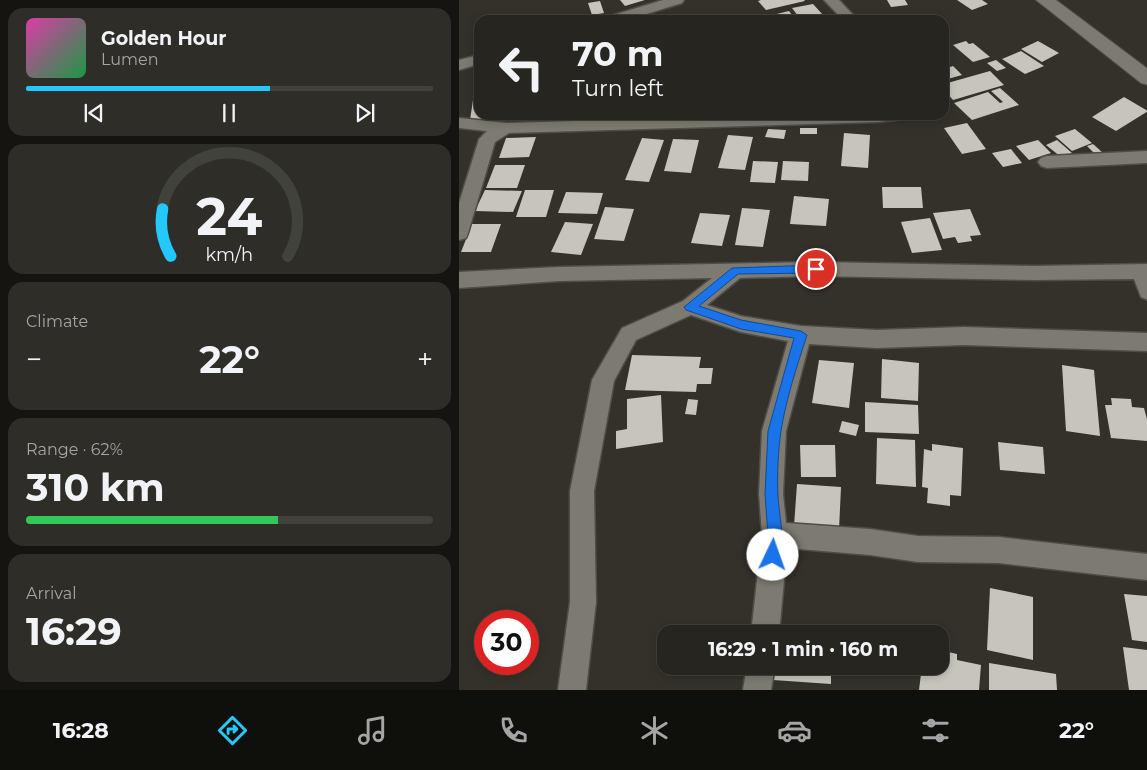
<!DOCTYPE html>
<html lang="en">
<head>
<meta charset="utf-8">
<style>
	body { margin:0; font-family:Montserrat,sans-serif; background:#2e2d28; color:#f1f3f6; height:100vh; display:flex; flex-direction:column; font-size:19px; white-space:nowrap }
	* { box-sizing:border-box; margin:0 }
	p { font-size:16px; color:#a4a5a4 }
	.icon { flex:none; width:28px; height:28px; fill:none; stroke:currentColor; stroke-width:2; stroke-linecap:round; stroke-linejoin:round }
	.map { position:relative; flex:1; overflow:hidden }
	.side { display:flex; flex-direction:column; gap:8px; padding:8px; background:#151411; width:459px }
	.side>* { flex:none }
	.banner { position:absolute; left:15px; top:15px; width:475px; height:105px; border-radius:15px; box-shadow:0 2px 8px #0003,0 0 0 1px #42423d; background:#26251f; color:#f1f3f6; overflow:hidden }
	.speed { position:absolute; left:15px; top:610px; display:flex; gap:10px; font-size:25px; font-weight:700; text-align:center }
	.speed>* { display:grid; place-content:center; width:65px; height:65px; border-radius:50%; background:#26251f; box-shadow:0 2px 8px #0003,0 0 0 1px #42423d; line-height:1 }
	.speed .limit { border:8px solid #d22; background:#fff; color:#111 }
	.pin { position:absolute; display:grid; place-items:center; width:42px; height:42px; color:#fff; margin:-21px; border:2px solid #fff; border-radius:50%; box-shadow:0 1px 5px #0007 }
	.me { position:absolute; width:55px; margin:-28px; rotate:3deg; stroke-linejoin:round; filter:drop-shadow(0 0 4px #0008) }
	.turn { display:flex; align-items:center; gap:18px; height:105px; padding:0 15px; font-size:22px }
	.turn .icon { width:65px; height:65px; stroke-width:2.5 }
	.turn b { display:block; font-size:35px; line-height:42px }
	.big { font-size:38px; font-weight:700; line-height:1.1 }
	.side .card { flex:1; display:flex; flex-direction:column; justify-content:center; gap:8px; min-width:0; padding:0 18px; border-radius:15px; background:#2e2d28 }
	.side .dial { align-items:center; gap:0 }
	.dial svg { height:130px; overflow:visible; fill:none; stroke:#42423d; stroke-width:7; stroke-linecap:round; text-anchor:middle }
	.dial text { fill:#f1f3f6; stroke:none }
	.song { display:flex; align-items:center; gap:15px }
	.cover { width:60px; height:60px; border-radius:8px; background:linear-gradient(135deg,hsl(320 70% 55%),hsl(140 70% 35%)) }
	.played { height:5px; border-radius:2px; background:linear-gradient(90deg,#23c9fe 60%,#42423d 60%) }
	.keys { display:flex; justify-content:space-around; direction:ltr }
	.heat { display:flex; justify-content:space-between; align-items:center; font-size:28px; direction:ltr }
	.charge { height:8px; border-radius:4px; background:linear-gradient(90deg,#34c759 62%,#42423d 0) }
	.trip { position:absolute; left:198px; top:625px; width:292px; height:50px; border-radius:15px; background:#26251f; box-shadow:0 2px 8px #0003,0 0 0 1px #42423d; font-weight:700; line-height:50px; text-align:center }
	.tabs { display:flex; height:80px; justify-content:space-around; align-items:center; background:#0f0f0c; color:#a4a5a4 }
	.tabs .icon { width:35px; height:35px }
	.tabs .active { color:#23c9fe }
	.tabs b { font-size:22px; color:#f1f3f6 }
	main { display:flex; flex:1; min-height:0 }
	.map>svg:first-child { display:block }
	.building { fill:#c7c5bb }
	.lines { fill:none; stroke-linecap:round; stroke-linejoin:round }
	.street-casing { stroke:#4e4d46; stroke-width:3 }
	.secondary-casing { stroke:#4e4d46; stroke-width:2 }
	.street { fill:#7d7b71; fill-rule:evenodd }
	.secondary { fill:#7d7b71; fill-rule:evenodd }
	.route { fill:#1a73e8; stroke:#114b97 }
</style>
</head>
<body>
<main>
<section class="side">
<div class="card">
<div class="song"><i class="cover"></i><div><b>Golden Hour</b><p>Lumen</p></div></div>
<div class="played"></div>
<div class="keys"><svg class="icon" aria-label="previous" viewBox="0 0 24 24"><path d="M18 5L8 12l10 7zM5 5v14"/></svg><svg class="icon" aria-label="pause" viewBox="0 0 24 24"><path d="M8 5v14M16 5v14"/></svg><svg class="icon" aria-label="next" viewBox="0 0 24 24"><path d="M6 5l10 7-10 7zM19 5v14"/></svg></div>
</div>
<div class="card dial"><svg viewBox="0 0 100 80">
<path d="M14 69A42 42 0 1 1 86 69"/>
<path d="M14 69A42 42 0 0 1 9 40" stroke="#23c9fe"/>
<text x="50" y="56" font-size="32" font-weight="700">24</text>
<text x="50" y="72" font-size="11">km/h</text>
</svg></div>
<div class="card"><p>Climate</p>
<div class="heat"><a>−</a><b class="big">22°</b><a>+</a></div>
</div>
<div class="card"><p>Range · 62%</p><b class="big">310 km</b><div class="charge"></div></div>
<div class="card"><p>Arrival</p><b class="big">16:29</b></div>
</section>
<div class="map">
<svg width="689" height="690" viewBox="0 0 689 690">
	<rect width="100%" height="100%" fill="#333129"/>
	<!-- building -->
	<g class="building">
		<polygon points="161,0 186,0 166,6"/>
		<polygon points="302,0 345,0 346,1 307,10 299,1"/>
		<polygon points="428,0 446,0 449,5 432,7"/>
		<polygon points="498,0 523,0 529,4 513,10"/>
		<polygon points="141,1 145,13 133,15 129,3"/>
		<polygon points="354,4 364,15 342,20 333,8"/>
		<polygon points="330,11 337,20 303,20 301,18"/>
		<polygon points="507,41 510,44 514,43 531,57 514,62 494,45"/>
		<polygon points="579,41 600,53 583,62 562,49"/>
		<polygon points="562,51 585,66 566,74 543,59"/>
		<polygon points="537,60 547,68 538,71 528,63"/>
		<polygon points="494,66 503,75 485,80 485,69"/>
		<polygon points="531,71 545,85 494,100 485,90 485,84"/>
		<polygon points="541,88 560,105 513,120 495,103 529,92 541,103 544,102 532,91"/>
		<polygon points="665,97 689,111 657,131 633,117"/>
		<polygon points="14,100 20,100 20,115 37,115 37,118 11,120"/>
		<polygon points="50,115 76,115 76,117 50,121"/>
		<polygon points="508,123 527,149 503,154 485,128"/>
		<rect x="341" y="128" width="17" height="6"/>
		<polygon points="309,129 327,130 325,139 306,137"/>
		<polygon points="616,129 633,143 613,151 596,136"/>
		<polygon points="385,133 411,135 409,168 382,166"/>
		<polygon points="269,135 294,137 286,170 259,168"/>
		<polygon points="77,137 70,157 40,158 47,138"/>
		<polygon points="183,138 205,140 190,182 166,180"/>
		<polygon points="214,139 240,140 232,173 205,171"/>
		<polygon points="579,140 592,153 570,160 557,146"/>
		<polygon points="598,140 613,153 602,157 587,145"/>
		<polygon points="634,144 644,153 637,155 628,146"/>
		<polygon points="552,149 563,163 544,167 533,153"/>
		<polygon points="294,161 319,162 316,183 291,182"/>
		<polygon points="324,161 350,162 349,181 322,180"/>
		<polygon points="36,165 66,165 58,188 27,188"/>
		<polygon points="423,187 462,187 464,208 424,208"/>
		<polygon points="26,190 63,191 54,212 16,211"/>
		<polygon points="66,190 95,190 87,217 57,217"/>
		<polygon points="107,192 144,193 138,214 99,213"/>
		<polygon points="335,196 370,199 367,226 331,224"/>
		<polygon points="146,207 175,209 165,241 135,239"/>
		<polygon points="283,208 311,210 304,247 276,245"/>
		<polygon points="511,209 522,235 511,236 513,241 499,243 496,237 484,239 474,213"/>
		<polygon points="241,213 271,215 263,246 232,243"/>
		<polygon points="471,218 483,250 453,253 442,222"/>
		<polygon points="106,222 134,224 122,255 92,252"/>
		<polygon points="13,224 42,224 32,252 2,252"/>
		<polygon points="173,355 242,357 240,368 254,368 252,384 238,384 237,392 166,390"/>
		<polygon points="423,359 460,363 459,401 422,398"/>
		<polygon points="360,360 395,363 390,408 353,403"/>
		<polygon points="603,365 635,370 641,436 607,431"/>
		<polygon points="202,395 204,442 157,449 157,431 168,429 168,399"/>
		<polygon points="652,398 672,399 673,407 685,408 689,423 689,441 652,438 646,405 653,405"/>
		<polygon points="229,399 239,400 237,415 226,414"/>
		<polygon points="406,402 459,405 460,434 406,432"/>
		<polygon points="383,421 400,425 397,436 380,432"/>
		<polygon points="418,438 456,440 457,487 417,484"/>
		<polygon points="539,442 584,447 586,474 541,470"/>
		<polygon points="473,444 504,448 502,496 491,495 491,506 468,503 469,488 463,487 465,449 473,451"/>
		<polygon points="341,445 376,445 377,477 342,477"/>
		<polygon points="338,484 382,487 380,530 335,526"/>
		<polygon points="531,588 574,597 574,660 528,650"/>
		<polygon points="665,594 689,596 689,642 673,640"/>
		<polygon points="664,647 689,650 689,690 670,690"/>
		<polygon points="481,650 498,654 498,660 522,665 520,690 460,690 463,666 481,666"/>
		<polygon points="530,663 597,674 598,690 530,690"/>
		<polygon points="315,666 372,666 372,684 314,680"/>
	</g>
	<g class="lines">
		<!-- street casing -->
		<g class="street-casing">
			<g id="street">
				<polygon points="204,0 225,0 223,3 168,20 146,20 148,17"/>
				<polygon points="365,0 380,0 399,20 384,20"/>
				<polygon points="20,55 20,64 0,70 0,60"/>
				<polygon points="313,115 447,115 445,119 419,122 50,133 36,142 9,233 7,238 0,240 0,203 20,139 28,131 0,128 0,118 47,123"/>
				<polygon points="689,151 689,163 588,168 582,166 579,162 582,158 588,156"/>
				<polygon points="357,262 576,266 689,264 689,300 682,297 675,279 576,280 357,276 281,278 248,305 282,316 342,326 418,330 505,327 689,333 689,351 505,345 418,348 350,344 327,431 324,494 327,523 411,529 459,536 540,537 689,554 689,580 540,563 459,562 411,555 328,548 320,634 292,634 303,535 300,494 303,431 329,341 282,332 232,315 177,340 155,381 135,491 137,602 127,690 99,690 111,602 111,491 133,380 163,328 224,301 253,278 100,281 0,288 0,272 100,267"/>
				<polygon points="288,666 316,666 312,690 284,690"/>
			</g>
		</g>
		<!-- secondary casing -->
		<g class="secondary-casing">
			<polygon id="secondary" points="577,0 597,0 689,69 689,85 682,83"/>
		</g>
		<!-- street -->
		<use href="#street" class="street"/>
		<!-- secondary -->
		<use href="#secondary" class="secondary"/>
	</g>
	<!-- route -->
	<path class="route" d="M357 265 363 269 357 273 279 274 240 306 282 320 342 331 348 335C338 366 327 399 322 431 319 451 318 475 319 496 320 516 327 540 319 560L314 562 309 560 307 555 309 535 306 494 309 431 335 338 282 329 227 310 225 307 273 268Z"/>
</svg>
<div class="speed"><div class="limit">30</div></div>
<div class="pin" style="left:357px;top:269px;background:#d93025"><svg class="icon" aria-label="arrive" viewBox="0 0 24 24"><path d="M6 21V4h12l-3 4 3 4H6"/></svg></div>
<svg class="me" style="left:314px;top:555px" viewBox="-20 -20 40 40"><circle r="19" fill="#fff"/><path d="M0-13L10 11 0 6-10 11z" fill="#1a73e8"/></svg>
<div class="trip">16:29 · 1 min · 160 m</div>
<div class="banner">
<div class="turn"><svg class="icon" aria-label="left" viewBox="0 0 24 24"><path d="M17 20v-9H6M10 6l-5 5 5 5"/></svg><div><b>70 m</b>Turn left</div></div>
</div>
</div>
</main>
<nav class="tabs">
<b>16:28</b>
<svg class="icon active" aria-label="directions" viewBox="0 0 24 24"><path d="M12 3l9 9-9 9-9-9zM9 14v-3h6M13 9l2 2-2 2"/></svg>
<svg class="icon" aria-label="music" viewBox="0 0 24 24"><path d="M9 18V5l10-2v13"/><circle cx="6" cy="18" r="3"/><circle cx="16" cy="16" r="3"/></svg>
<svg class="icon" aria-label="phone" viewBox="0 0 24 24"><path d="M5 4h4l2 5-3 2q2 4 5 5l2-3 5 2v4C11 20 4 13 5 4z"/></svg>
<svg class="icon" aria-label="climate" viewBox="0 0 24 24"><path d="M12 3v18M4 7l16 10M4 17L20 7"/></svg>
<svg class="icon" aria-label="car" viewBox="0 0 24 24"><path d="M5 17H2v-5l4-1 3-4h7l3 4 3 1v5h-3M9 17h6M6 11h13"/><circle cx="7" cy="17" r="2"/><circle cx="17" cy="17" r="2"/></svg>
<svg class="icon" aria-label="filters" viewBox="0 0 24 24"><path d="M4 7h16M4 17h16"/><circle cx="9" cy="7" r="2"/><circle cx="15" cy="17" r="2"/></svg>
<b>22°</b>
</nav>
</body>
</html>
